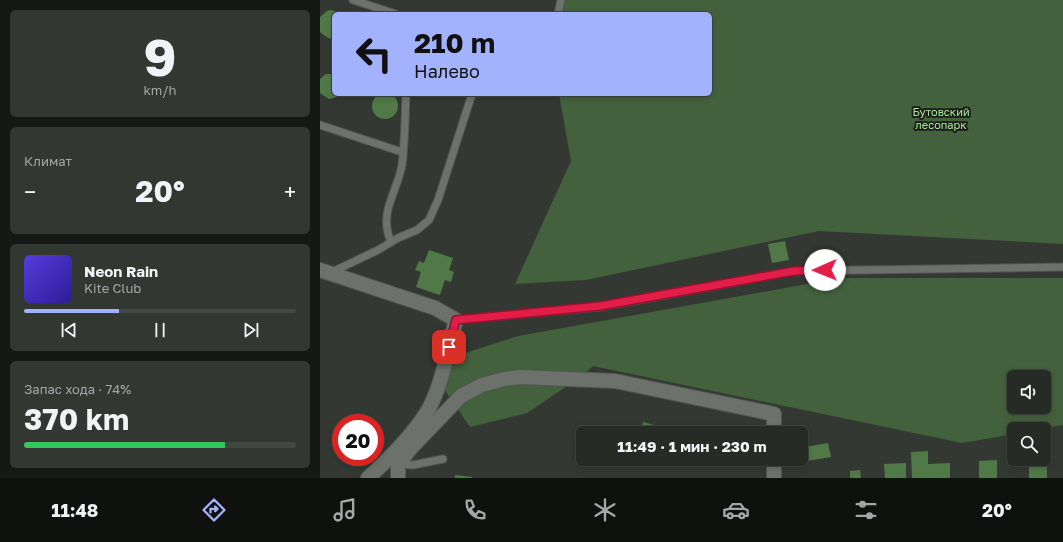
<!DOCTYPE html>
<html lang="ru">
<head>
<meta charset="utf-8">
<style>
	body { margin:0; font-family:"Golos Text",sans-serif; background:#323732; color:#f1f3f6; height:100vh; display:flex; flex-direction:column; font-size:15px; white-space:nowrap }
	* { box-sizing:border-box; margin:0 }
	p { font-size:13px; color:#a4a7a7 }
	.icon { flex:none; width:22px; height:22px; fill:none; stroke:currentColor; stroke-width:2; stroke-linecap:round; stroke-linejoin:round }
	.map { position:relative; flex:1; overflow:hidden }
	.sheet { display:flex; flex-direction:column; gap:10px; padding:10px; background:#151815; width:320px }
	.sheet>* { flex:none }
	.hud { position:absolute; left:12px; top:12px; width:380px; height:84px; border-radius:6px; box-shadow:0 2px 6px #0003,0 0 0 1px #424743; background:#a2b2fd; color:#111; overflow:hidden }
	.buttons { position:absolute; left:687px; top:370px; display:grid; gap:8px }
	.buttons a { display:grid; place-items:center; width:44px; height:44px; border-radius:6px; background:#262b26; box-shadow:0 2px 6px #0003,0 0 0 1px #424743; font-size:20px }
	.speed { position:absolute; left:12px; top:414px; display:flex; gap:8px; font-size:20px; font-weight:700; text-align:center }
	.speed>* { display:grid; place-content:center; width:52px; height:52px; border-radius:50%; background:#262b26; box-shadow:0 2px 6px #0003,0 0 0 1px #424743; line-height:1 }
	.speed .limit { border:6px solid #d22; background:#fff; color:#111 }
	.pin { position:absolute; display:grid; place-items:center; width:34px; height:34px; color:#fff; margin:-17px; border-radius:8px; box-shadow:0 2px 6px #0006 }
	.me { position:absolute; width:44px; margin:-22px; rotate:269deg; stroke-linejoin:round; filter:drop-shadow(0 0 3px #0008) }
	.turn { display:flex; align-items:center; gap:14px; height:84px; padding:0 16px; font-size:18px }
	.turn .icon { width:52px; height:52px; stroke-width:2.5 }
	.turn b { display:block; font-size:28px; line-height:34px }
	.big { font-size:30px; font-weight:700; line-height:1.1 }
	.sheet .card { flex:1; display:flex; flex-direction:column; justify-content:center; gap:6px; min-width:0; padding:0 14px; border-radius:6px; background:#323732 }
	.sheet .dial { align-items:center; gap:0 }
	.dial b { font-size:52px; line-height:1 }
	.song { display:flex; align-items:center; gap:12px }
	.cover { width:48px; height:48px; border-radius:6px; background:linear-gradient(135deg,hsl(250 70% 55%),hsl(250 70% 35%)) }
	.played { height:4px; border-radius:2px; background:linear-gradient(90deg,#a2b2fd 35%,#424743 35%) }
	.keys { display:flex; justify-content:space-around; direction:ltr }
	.heat { display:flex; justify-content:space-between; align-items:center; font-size:22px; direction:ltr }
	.charge { height:6px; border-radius:3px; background:linear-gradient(90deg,#34c759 74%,#424743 0) }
	.trip { position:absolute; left:256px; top:426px; width:232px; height:40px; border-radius:6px; background:#262b26; box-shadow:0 2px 6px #0003,0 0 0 1px #424743; font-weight:700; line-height:40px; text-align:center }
	.tab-bar { display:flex; height:64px; justify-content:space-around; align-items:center; background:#0f110f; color:#a4a7a7 }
	.tab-bar .icon { width:28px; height:28px }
	.tab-bar .selected { color:#a2b2fd }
	.tab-bar b { font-size:18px; color:#f1f3f6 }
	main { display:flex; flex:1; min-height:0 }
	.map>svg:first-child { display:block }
	.green { fill:#43613c; fill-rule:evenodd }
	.building { fill:#507947 }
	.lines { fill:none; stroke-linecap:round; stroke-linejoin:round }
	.service-casing { stroke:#515550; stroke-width:9 }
	.minor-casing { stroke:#515550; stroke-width:16 }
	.service { stroke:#6c726b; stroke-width:7 }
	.minor { stroke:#6c726b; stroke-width:14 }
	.route-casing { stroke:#92132f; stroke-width:10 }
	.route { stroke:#e11d48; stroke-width:7 }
	.labels { text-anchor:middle; stroke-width:4; stroke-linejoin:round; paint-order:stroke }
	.park-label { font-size:11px; fill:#a8e69a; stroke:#1d1f1c }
</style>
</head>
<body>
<main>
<section class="sheet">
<div class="card dial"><b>9</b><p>km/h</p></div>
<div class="card"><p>Климат</p>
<div class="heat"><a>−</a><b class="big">20°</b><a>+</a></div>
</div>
<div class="card">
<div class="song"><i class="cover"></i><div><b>Neon Rain</b><p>Kite Club</p></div></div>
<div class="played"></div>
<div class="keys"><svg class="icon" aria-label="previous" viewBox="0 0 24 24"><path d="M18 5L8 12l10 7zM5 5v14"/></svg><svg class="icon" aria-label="pause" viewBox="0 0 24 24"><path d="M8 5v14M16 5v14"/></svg><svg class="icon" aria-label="next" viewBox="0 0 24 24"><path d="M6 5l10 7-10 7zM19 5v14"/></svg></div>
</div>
<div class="card"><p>Запас хода · 74%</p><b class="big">370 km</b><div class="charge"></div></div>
</section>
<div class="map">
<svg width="743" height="478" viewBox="0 0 743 478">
	<rect width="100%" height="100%" fill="#333932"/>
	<!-- green -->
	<g class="green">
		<polygon points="237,0 743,0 743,244 499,231 266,280 195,284 251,161 239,94 390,94 390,14 237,14"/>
		<path d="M521 278H743V425L720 429H694V434L642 443 273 366 259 378 207 413 150 427 124 389 133 357 198 336ZM694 377H724V407H694Z"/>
	</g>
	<!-- building -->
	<g class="building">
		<polygon points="11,10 23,14 14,14 13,39 8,38 0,32 0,17 7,11"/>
		<polygon points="6,74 14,74 14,94 20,94 17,97 9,99 0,93 0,79"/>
		<circle cx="65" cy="106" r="13"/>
		<polygon points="465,241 469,260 452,263 448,244"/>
		<polygon points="109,250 133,258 129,270 134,272 131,282 125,280 120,295 96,287 101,272 95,270 99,261 104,263"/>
		<polygon points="323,422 334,425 333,433 321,433"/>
		<polygon points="508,443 511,457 487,461 485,447"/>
		<polygon points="608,451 608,464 630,463 630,478 592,478 591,452"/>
		<polygon points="724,454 727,454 727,478 709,478 709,459 724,459"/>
		<polygon points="677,460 677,478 659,478 659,461"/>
		<polygon points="586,463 586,478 565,478 564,464"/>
		<polygon points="540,470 541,478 530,478 530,471"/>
		<polygon points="135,475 152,477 152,478 135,478"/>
	</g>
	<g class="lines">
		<!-- service casing -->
		<g class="service-casing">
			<g id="service">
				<polyline points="33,0 76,14"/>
				<polyline points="238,14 241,0"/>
				<polyline points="0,125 82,152"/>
				<path d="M71 242C58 212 77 193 82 165 85 142 85 117 86 94"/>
				<polyline points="10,273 58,250 78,238 97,230 109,220 118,200 152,94"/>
				<polyline points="136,320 280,307 474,271 743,267"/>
				<polyline points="78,464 93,465 123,459"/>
			</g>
		</g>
		<!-- minor casing -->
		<g class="minor-casing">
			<g id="minor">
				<path d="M0 270 115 308 136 320C128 348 122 387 107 412 91 437 70 458 48 478"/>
				<polyline points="454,459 454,478"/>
				<polyline points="78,478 78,464 91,448 141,396 162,385 184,379 200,377 295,381 454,414 454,433"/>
			</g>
		</g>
		<!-- service -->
		<use href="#service" class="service"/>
		<!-- minor -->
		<use href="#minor" class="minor"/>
	</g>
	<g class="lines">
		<!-- route casing -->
		<g class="route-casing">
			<polyline id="route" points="129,347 136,320 280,306 474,271 505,270"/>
		</g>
		<!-- route -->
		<use href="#route" class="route"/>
	</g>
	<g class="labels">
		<!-- park labels -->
		<g class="park-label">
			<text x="621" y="116">Бутовский<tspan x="621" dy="13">лесопарк</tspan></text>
		</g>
	</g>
</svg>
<div class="buttons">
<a><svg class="icon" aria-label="sound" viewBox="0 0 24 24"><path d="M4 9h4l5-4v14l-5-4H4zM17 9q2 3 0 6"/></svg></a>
<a><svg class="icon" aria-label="search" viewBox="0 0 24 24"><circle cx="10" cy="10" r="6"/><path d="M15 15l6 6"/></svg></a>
</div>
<div class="speed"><div class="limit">20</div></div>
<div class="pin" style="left:129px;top:347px;background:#d93025"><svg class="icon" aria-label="arrive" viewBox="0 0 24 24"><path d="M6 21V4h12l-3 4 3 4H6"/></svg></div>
<svg class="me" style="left:505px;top:270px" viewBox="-20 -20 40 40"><circle r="19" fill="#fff"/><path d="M0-13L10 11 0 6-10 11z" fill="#e11d48"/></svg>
<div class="trip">11:49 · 1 мин · 230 m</div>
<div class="hud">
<div class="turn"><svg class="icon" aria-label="left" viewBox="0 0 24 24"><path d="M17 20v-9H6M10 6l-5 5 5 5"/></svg><div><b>210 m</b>Налево</div></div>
</div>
</div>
</main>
<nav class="tab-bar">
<b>11:48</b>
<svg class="icon selected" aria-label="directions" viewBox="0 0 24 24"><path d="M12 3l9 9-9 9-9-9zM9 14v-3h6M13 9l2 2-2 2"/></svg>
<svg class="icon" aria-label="music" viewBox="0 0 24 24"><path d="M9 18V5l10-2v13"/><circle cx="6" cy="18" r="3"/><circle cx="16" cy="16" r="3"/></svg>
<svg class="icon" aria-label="phone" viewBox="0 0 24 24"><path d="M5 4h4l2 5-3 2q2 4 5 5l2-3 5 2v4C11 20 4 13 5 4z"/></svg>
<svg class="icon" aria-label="climate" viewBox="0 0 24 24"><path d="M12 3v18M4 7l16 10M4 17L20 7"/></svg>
<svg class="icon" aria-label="car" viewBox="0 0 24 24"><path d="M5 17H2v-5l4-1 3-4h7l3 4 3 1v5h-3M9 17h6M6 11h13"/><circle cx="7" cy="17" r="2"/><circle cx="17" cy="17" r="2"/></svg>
<svg class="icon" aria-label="filters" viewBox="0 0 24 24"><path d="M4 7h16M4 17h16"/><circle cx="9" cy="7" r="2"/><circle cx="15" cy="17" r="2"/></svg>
<b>20°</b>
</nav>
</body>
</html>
